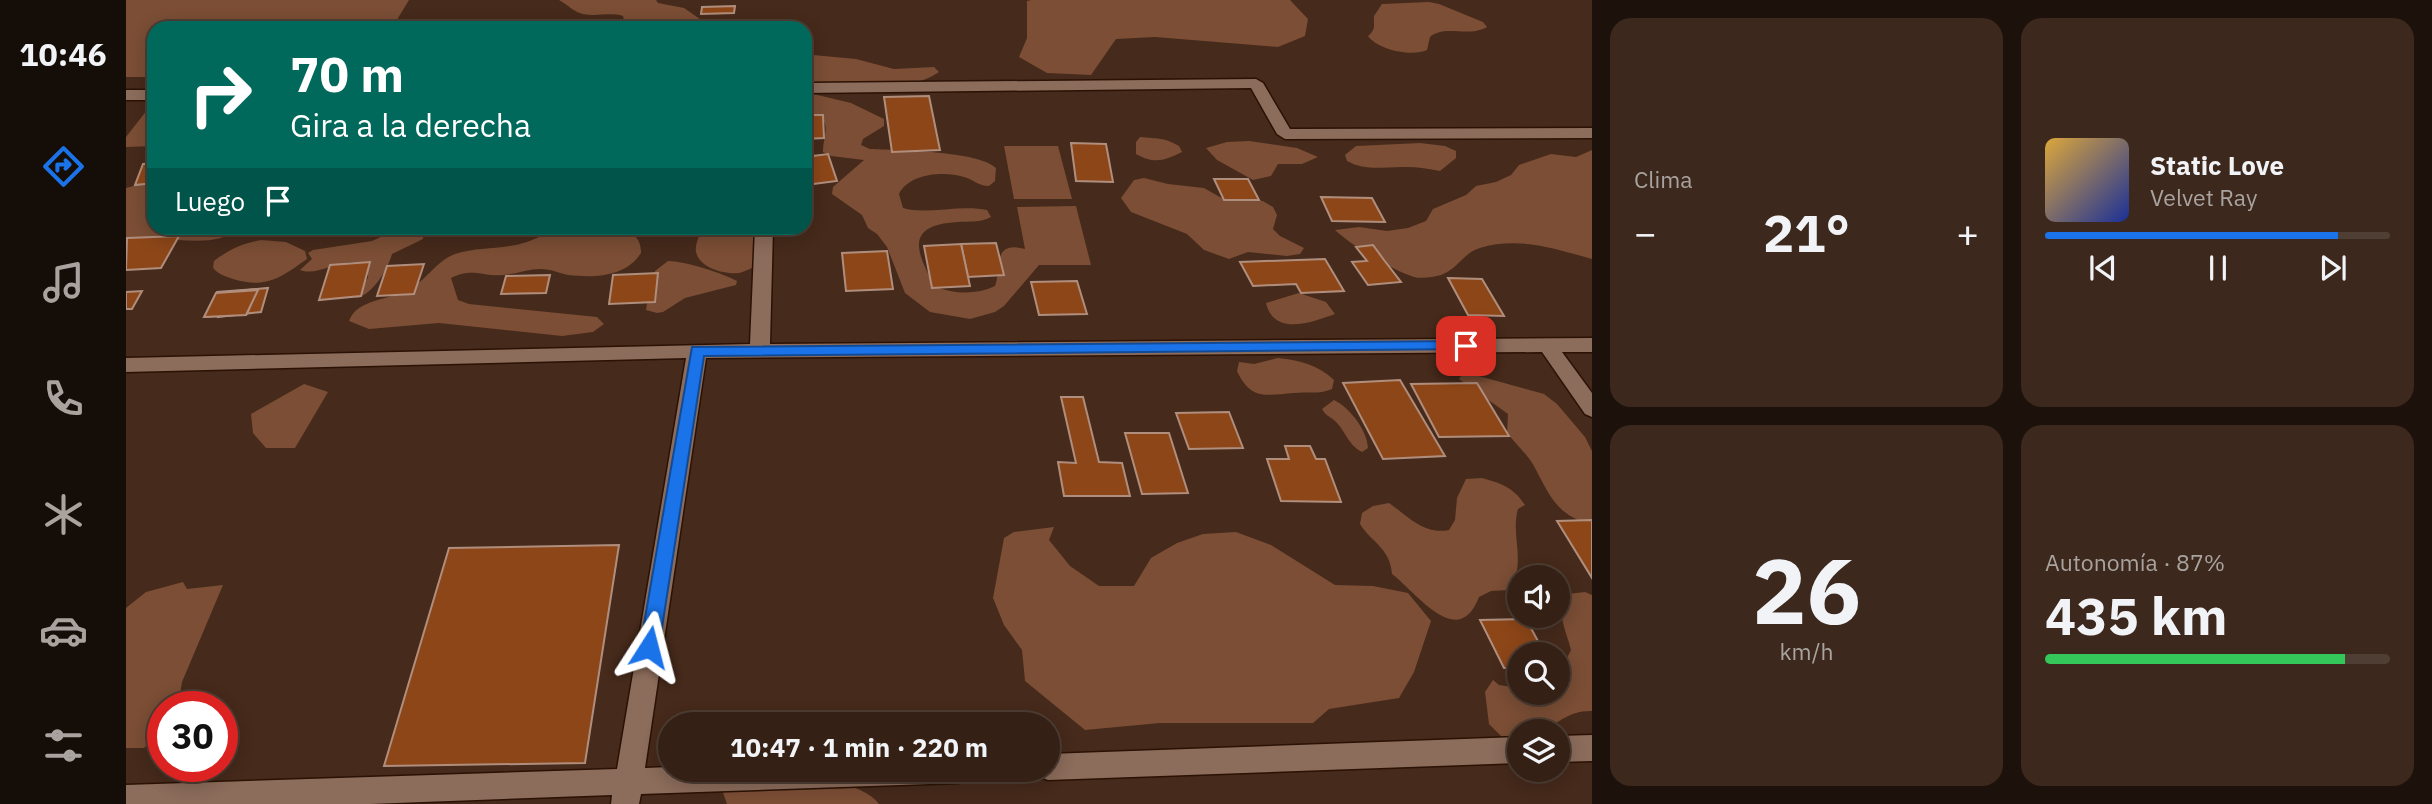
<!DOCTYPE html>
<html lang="es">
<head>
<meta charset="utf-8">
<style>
	body { margin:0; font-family:"IBM Plex Sans",sans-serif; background:#3c281d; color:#f1f3f6; height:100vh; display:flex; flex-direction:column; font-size:26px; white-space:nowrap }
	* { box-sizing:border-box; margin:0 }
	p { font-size:23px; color:#a9a3a0 }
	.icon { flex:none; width:38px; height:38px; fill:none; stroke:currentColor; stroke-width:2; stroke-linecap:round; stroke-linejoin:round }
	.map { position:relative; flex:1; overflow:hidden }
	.sheet { display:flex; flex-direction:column; gap:18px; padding:18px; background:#1d120b; width:840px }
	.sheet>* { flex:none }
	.banner { position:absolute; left:21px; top:21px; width:665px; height:214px; border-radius:21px; box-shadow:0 4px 18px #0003,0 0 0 2px #4e3e34; background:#00695c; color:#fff; overflow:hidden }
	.tools { position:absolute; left:1381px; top:565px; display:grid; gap:14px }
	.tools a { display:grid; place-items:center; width:63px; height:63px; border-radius:50%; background:#342014; box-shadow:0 4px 18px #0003,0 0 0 2px #4e3e34; font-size:35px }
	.speed { position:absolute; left:21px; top:691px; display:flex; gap:14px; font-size:35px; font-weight:700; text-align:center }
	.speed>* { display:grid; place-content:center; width:91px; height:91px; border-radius:50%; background:#342014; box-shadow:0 4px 18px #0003,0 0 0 2px #4e3e34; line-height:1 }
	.speed .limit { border:10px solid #d22; background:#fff; color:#111 }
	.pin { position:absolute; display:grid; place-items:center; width:60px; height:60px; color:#fff; margin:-30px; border-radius:14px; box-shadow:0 4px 10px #0006 }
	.me { position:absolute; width:77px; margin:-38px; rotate:9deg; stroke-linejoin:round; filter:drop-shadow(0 0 5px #0008) }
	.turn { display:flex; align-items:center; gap:24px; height:147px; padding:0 28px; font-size:32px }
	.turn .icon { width:91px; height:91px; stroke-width:2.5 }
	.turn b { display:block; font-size:49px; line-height:60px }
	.then { display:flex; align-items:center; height:66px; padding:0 28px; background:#0003; gap:14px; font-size:26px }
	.big { font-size:52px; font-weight:700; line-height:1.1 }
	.sheet .widget { flex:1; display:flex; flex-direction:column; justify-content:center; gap:10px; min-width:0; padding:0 24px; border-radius:21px; background:#3c281d }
	.sheet .dial { align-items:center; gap:0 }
	.dial b { font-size:91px; line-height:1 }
	.song { display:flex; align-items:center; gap:21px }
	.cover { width:84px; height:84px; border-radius:10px; background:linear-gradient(135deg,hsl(40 70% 55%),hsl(230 70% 35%)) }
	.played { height:7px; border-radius:4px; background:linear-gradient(90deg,#1a73e8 85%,#4e3e34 85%) }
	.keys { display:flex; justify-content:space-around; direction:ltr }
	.heat { display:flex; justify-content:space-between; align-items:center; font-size:38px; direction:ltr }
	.charge { height:10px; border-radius:5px; background:linear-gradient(90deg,#34c759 87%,#4e3e34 0) }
	.sheet .tiles { flex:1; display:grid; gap:18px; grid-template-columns:repeat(2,1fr) }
	.trip { position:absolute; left:532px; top:712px; width:402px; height:70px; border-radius:35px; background:#342014; box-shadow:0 4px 18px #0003,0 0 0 2px #4e3e34; font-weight:700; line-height:70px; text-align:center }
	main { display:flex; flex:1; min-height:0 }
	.tabs { display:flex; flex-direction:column; width:126px; justify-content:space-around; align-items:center; background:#150d08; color:#a9a3a0 }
	.tabs .icon { width:49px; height:49px }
	.tabs .selected { color:#1a73e8 }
	.tabs b { font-size:32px; color:#f1f3f6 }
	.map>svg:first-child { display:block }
	.green { fill:#7b4e35 }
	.building { fill:#8d4618; stroke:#b08e7d; stroke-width:2 }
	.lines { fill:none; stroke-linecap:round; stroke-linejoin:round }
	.minor-casing { stroke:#2b1204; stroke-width:3 }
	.minor { fill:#8c6c5b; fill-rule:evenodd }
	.route { fill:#1a73e8; stroke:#114b97; stroke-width:2 }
</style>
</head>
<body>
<main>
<nav class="tabs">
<b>10:46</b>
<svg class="icon selected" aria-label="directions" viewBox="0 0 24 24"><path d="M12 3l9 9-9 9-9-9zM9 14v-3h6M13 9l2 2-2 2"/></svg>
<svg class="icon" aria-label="music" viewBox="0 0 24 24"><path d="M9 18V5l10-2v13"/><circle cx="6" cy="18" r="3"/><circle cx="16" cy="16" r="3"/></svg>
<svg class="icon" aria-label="phone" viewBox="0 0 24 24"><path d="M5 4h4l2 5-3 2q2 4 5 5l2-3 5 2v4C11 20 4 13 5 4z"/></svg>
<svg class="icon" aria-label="climate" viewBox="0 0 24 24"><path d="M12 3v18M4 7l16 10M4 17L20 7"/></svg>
<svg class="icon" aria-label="car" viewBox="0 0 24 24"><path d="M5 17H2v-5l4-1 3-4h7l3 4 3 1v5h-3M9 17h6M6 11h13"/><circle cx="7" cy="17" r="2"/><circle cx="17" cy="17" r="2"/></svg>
<svg class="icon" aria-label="filters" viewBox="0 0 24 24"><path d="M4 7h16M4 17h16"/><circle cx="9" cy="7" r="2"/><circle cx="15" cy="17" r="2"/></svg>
</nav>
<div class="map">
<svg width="1466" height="804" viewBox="0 0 1466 804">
	<rect width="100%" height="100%" fill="#462a1b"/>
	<!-- green -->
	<g class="green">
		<polygon points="0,0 283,0 266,28 28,28 28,77 0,77"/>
		<path d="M433 0H530L532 3 558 8 584 26 581 28H488L498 20 497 16C483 12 470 17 457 14 448 12 442 5 433 0Z"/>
		<polygon points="905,0 1164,0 1182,19 1179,36 1152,47 1029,37 990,39 965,75 921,73 893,57 901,38 901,1"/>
		<path d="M1303 2 1313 4 1357 22 1361 27C1342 38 1319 24 1304 37L1301 50C1286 57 1252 50 1242 36 1251 29 1247 24 1248 16L1256 4Z"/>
		<path d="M687 55 730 59 768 69 808 67 813 72C789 89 766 81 739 82 719 83 700 87 679 86V57Z"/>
		<path d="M679 92 725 103 758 119V126L737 139 735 145 744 149C770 150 853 151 870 168L869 181 863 186C852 186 849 180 838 177 819 171 783 173 773 194L777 208C800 215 835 204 861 210L865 217C853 223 844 221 832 222 777 225 791 253 809 287 829 294 850 295 869 286 876 269 865 240 899 249L891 207 950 206 965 265H913L878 306 869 312 844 319 804 312 779 293 761 247 751 234 742 228 736 215 706 194 707 187 738 160 705 156 697 152C697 132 710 117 679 115Z"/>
		<polygon points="25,105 28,105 28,146 0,147 0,137"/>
		<path d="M1014 137C1032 139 1037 137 1053 146L1056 152C1038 161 1028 164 1010 154V142Z"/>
		<polygon points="1123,141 1171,148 1192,157 1176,164 1152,164 1145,176 1127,180 1091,160 1080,148 1101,142"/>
		<path d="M1294 143 1319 146 1330 151V158L1314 171C1303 169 1292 167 1281 167 1260 166 1241 172 1221 161L1219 155 1230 146Z"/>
		<polygon points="878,146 932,146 946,199 888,199"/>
		<path d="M1466 150V259C1430 249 1392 236 1354 248 1337 253 1332 269 1315 275 1308 277 1295 279 1288 277 1266 270 1226 246 1209 230L1233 227 1261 231 1282 228 1300 221 1307 209 1340 195 1350 186 1370 182 1385 175 1393 165 1425 154 1450 157Z"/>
		<polygon points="1018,178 1042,184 1078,188 1099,200 1137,201 1147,207 1151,215 1147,229 1154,236 1178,248 1174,254 1161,256 1122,252 1103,259 1078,250 1061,234 1005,212 995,198 1008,180"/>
		<path d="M22 182 28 183V228H112C86 254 33 230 0 242V188Z"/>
		<path d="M448 228C470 228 516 220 515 253 500 277 468 278 442 275 433 273 424 269 415 269 403 269 390 274 377 275 356 277 348 267 325 278L332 300 343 304 471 317 478 324 467 332 436 336 313 323 243 329 223 321C231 299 263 300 282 290 301 280 310 261 329 254 357 245 382 252 413 237V229Z"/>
		<path d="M579 228H629L636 239 633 264C626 268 621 271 613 273 596 275 563 265 571 242 572 237 576 232 579 228Z"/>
		<path d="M268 231 297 235V239L266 254C262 269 247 294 231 298L227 295 242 278 241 267C220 252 195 278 174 270L186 259 182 253 187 250 246 241Z"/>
		<path d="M135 240 160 242 179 251 181 259C154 278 140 289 107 279 99 276 93 275 87 268L88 261C102 250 117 243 135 240Z"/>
		<path d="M542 261C559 261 596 273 611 281L610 285 559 298 537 312 531 313 520 310C522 294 530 291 529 271Z"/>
		<path d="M1173 293 1200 302 1209 314C1187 322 1148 337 1140 303Z"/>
		<path d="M1152 358C1174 360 1192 365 1208 380L1206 389C1192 395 1182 391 1168 393 1140 395 1125 401 1111 371L1113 362 1128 364Z"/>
		<path d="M1338 372 1418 394 1431 404 1459 437 1466 451V525C1431 515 1425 498 1409 468 1403 456 1390 444 1381 433L1382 414 1333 379Z"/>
		<polygon points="178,384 202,392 169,448 140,448 127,433 125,414"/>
		<path d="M1208 400C1224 408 1241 430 1242 448L1236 452C1222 445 1219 430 1209 421 1203 416 1200 416 1196 409Z"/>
		<path d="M1356 478C1375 483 1388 488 1399 505L1392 509C1384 536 1402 565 1382 590L1365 591 1353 597C1332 652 1290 592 1266 574 1264 548 1246 543 1234 524L1236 513 1247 506 1263 503C1283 517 1298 535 1323 530L1329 520 1331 498 1340 479Z"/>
		<polygon points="928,527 923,540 944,566 973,586 1008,586 1025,558 1051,543 1077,534 1110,532 1145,545 1209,585 1247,586 1282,593 1305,621 1288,672 1273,698 1203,709 1187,723 1034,723 959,730 899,681 896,650 878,625 867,598 878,538 888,532"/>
		<polygon points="57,582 61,589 97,585 56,682 52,707 37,707 37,730 18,748 0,748 0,608 20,592"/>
		<path d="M1459 592 1466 595V711C1445 710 1434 722 1417 730 1410 733 1401 731 1393 732V741H1380L1363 724 1359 692 1367 680 1373 685 1393 688V693H1432V676L1445 650C1440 629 1429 613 1442 594Z"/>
		<path d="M589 770C628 773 730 772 753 804H601Z"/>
	</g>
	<!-- building -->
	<g class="building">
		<polygon points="609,6 608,13 575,14 576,7"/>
		<polygon points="803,96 814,150 766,152 758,97"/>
		<polygon points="679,115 697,115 698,138 679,139"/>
		<polygon points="945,143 980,144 987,182 950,181"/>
		<polygon points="702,154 711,181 679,185 679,157"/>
		<polygon points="28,163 28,183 9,185 17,164"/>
		<polygon points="1088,179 1122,179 1133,200 1098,200"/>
		<polygon points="1195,197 1246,198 1259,222 1206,221"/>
		<polygon points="392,228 426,228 424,233 391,233"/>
		<polygon points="53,236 35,268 0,270 1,238"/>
		<polygon points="870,243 878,275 842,277 835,244"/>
		<polygon points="835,244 844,286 806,288 798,246"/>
		<polygon points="1247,245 1258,260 1275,282 1242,285 1226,262 1241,261 1230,247"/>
		<polygon points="761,251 767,289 720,291 716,253"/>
		<polygon points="1199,259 1218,291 1175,293 1170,284 1127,286 1114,262"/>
		<polygon points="244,262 235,296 193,300 204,265"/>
		<polygon points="298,264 288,294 251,296 261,266"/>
		<polygon points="532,273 529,302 483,304 487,275"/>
		<polygon points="424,275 420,293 375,294 380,276"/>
		<polygon points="1322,278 1356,279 1378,316 1342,315"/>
		<polygon points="951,281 961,314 913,315 905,282"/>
		<polygon points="142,288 135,312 92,317 100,292"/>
		<polygon points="131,289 121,314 80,317 91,292"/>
		<polygon points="132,290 120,315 78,317 90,293"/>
		<polygon points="16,291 6,309 0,309 0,292"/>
		<polygon points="1274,380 1319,456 1257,459 1217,383"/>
		<polygon points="1351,383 1383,436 1313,437 1285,384"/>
		<polygon points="935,397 957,397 973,462 996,463 1004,496 938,496 932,462 950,463"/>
		<polygon points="1103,412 1117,448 1063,449 1050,413"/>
		<polygon points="999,433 1043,433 1062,493 1016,494"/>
		<polygon points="1159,446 1184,446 1190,459 1199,459 1215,502 1155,501 1141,459 1163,459"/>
		<polygon points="1466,520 1466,578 1431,521"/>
		<polygon points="493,545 459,763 258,766 323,548"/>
		<polygon points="1400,619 1419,654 1393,654 1393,668 1378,668 1354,620"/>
	</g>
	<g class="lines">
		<!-- minor casing -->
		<g class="minor-casing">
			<g id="minor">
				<polygon points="1130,79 1137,83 1164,129 1466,128 1466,138 1159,139 1151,134 1125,88 679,93 679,83"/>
				<rect x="0" y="90" width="28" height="10"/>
				<polygon points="629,228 647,228 644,344 1466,338 1466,352 1436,352 1466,393 1466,417 1459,414 1416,352 580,358 519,768 544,767 544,770 846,770 842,779 832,783 515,794 513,804 485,804 486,795 244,804 0,804 0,785 491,769 560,358 0,372 0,358 624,344"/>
				<polygon points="1466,735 1466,761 1432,762 1432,736"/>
				<polygon points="1393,737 1393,763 922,780 912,776 909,770 922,770 922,754"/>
			</g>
		</g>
		<!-- minor -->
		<use href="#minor" class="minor"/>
	</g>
	<!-- route -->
	<polygon class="route" points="1340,341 1345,342 1347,346 1345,349 578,356 533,647 530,653 523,655 516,653 514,647 566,347"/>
</svg>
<div class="tools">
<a><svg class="icon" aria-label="sound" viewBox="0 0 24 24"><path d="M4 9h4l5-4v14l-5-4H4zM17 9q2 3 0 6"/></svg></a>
<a><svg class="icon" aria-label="search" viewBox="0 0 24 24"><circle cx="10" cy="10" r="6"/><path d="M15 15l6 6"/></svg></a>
<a><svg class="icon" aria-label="layers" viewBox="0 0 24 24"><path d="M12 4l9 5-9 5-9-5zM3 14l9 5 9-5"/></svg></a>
</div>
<div class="speed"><div class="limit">30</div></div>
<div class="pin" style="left:1340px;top:346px;background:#d93025"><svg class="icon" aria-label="arrive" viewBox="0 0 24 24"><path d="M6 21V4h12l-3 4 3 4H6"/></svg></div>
<svg class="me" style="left:523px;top:647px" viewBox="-20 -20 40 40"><path d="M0-17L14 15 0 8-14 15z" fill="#1a73e8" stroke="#fff" stroke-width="4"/></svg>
<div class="trip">10:47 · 1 min · 220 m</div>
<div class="banner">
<div class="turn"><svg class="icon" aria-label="right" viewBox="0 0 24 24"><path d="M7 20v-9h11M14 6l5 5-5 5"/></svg><div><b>70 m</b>Gira a la derecha</div></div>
<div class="then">Luego<svg class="icon" aria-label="arrive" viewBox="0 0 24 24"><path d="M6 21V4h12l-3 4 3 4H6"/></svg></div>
</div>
</div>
<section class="sheet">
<div class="tiles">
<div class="widget"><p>Clima</p>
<div class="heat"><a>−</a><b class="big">21°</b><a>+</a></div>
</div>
<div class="widget">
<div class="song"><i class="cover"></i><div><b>Static Love</b><p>Velvet Ray</p></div></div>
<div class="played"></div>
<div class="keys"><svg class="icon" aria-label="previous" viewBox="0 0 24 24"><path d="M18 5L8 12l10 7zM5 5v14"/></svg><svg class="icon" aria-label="pause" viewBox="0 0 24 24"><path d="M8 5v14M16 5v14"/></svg><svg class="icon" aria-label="next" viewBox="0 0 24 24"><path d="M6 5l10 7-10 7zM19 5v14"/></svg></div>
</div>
<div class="widget dial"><b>26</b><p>km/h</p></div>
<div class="widget"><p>Autonomía · 87%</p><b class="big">435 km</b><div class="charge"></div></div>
</div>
</section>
</main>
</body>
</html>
